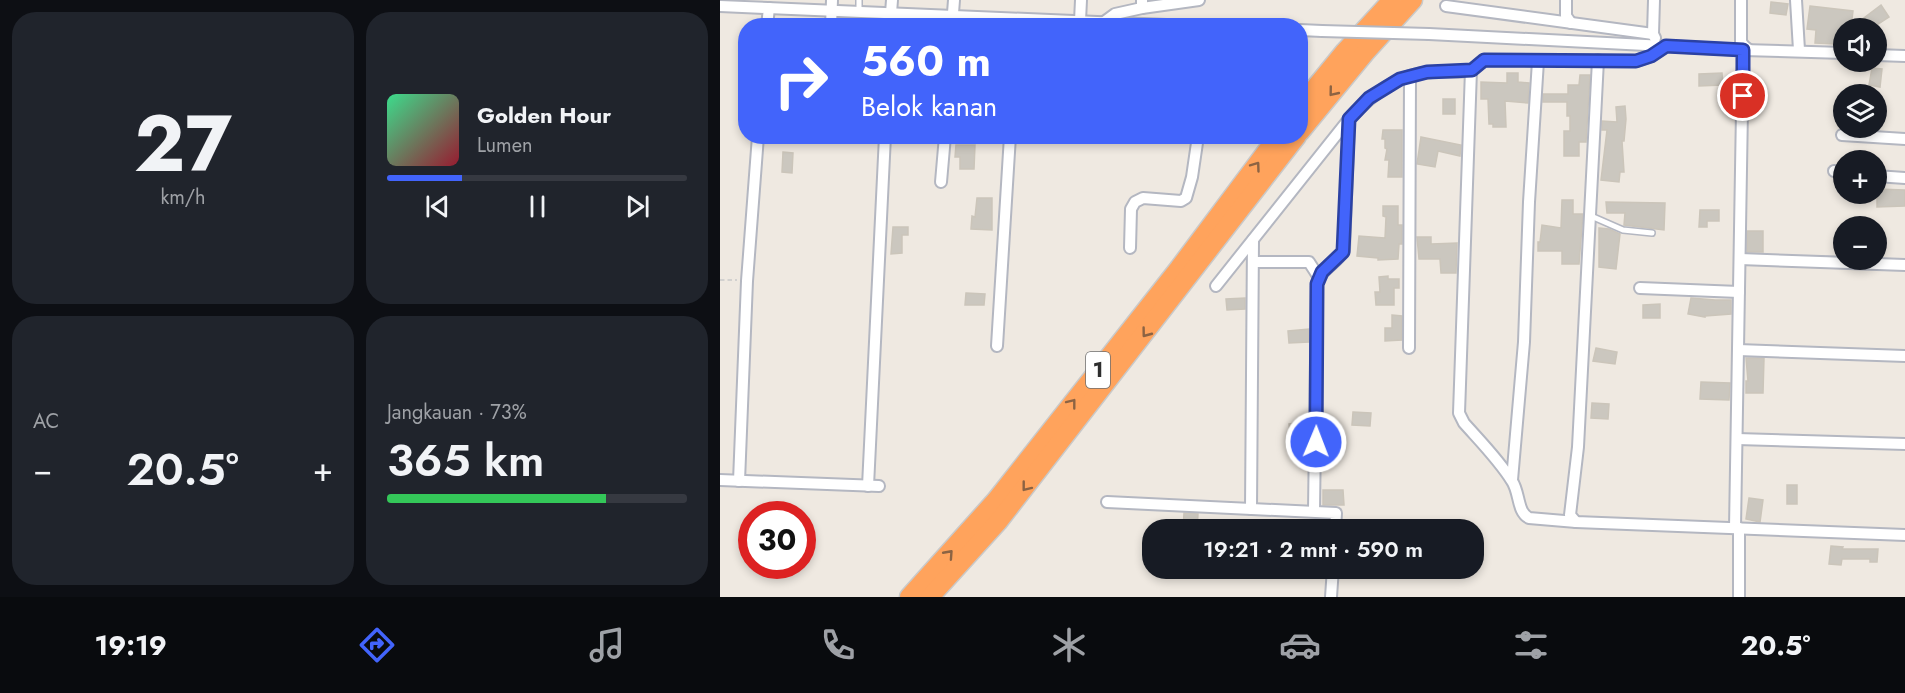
<!DOCTYPE html>
<html lang="id">
<head>
<meta charset="utf-8">
<style>
	body { margin:0; font-family:Jost,sans-serif; background:#20242c; color:#f1f3f6; height:100vh; display:flex; flex-direction:column; font-size:22px; white-space:nowrap }
	* { box-sizing:border-box; margin:0 }
	p { font-size:20px; color:#9ea1a6 }
	.icon { flex:none; width:33px; height:33px; fill:none; stroke:currentColor; stroke-width:2; stroke-linecap:round; stroke-linejoin:round }
	.map { position:relative; flex:1; overflow:hidden }
	.details { display:flex; flex-direction:column; gap:12px; padding:12px; background:#0d0f14; width:720px }
	.details>* { flex:none }
	.top-card { position:absolute; left:18px; top:18px; width:570px; height:126px; border-radius:24px; box-shadow:0 3px 9px #0003; background:#4264fb; color:#fff; overflow:hidden }
	.controls { position:absolute; left:1113px; top:18px; display:grid; gap:12px }
	.controls a { display:grid; place-items:center; width:54px; height:54px; border-radius:50%; background:#171b24; box-shadow:0 3px 9px #0003; font-size:30px }
	.speed { position:absolute; left:18px; top:501px; display:flex; gap:12px; font-size:30px; font-weight:700; text-align:center }
	.speed>* { display:grid; place-content:center; width:78px; height:78px; border-radius:50%; background:#171b24; box-shadow:0 3px 9px #0003; line-height:1 }
	.speed .limit { border:9px solid #d22; background:#fff; color:#111 }
	.pin { position:absolute; display:grid; place-items:center; width:51px; height:51px; color:#fff; margin:-26px; border:3px solid #fff; border-radius:50%; box-shadow:0 2px 6px #0007 }
	.me { position:absolute; width:66px; margin:-33px; rotate:1deg; stroke-linejoin:round; filter:drop-shadow(0 0 4px #0008) }
	.turn { display:flex; align-items:center; gap:21px; height:126px; padding:0 24px; font-size:27px }
	.turn .icon { width:78px; height:78px; stroke-width:2.5 }
	.turn b { display:block; font-size:42px; line-height:51px }
	.big { font-size:45px; font-weight:600; line-height:1.1 }
	.details .tile { flex:1; display:flex; flex-direction:column; justify-content:center; gap:9px; min-width:0; padding:0 21px; border-radius:24px; background:#20242c }
	.details .dial { align-items:center; gap:0 }
	.dial b { font-size:78px; line-height:1 }
	.song { display:flex; align-items:center; gap:18px }
	.cover { width:72px; height:72px; border-radius:9px; background:linear-gradient(135deg,hsl(150 70% 55%),hsl(350 70% 35%)) }
	.played { height:6px; border-radius:3px; background:linear-gradient(90deg,#4264fb 25%,#363941 25%) }
	.keys { display:flex; justify-content:space-around; direction:ltr }
	.heat { display:flex; justify-content:space-between; align-items:center; font-size:33px; direction:ltr }
	.charge { height:9px; border-radius:4px; background:linear-gradient(90deg,#34c759 73%,#363941 0) }
	.details .tiles { flex:1; display:grid; gap:12px; grid-template-columns:repeat(2,1fr) }
	.trip { position:absolute; left:422px; top:519px; width:342px; height:60px; border-radius:24px; background:#171b24; box-shadow:0 3px 9px #0003; font-weight:600; line-height:60px; text-align:center }
	.tabs { display:flex; height:96px; justify-content:space-around; align-items:center; background:#090b0e; color:#9ea1a6 }
	.tabs .icon { width:42px; height:42px }
	.tabs .active { color:#4264fb }
	.tabs b { font-size:27px; color:#f1f3f6 }
	main { display:flex; flex:1; min-height:0 }
	.map>svg:first-child { display:block }
	.building { fill:#cbc7bf; stroke:#cbc5ba; stroke-width:1.5 }
	.lines { fill:none; stroke-linecap:round; stroke-linejoin:round }
	.service-casing { stroke:#b4b7c1; stroke-width:8 }
	.minor-casing { stroke:#b4b7c1; stroke-width:14 }
	.motorway-casing { stroke:#c9c9c9; stroke-width:21 }
	.path { stroke:#c9c9c9; stroke-width:1.5; stroke-dasharray:4.5 3; stroke-linecap:butt }
	.service { stroke:#fff; stroke-width:5 }
	.minor { stroke:#fff; stroke-width:10 }
	.motorway { stroke:#ffa35c; stroke-width:18 }
	.minor-bridge-casing { stroke:#b4b7c1; stroke-width:14; stroke-linecap:butt }
	.minor-bridge { stroke:#fff; stroke-width:10 }
	.oneway { stroke:#8c6343 }
	.route-casing { stroke:#2b41a3; stroke-width:15 }
	.route { stroke:#4264fb; stroke-width:10 }
	.labels { text-anchor:middle; stroke-width:4.5; stroke-linejoin:round; paint-order:stroke }
	.shield { fill:#fff; stroke:#6d6d6d; stroke-width:1.5 }
	.shield-label { font-size:21px; font-weight:bold; fill:#2e2e2e }
</style>
</head>
<body>
<main>
<section class="details">
<div class="tiles">
<div class="tile dial"><b>27</b><p>km/h</p></div>
<div class="tile">
<div class="song"><i class="cover"></i><div><b>Golden Hour</b><p>Lumen</p></div></div>
<div class="played"></div>
<div class="keys"><svg class="icon" aria-label="previous" viewBox="0 0 24 24"><path d="M18 5L8 12l10 7zM5 5v14"/></svg><svg class="icon" aria-label="pause" viewBox="0 0 24 24"><path d="M8 5v14M16 5v14"/></svg><svg class="icon" aria-label="next" viewBox="0 0 24 24"><path d="M6 5l10 7-10 7zM19 5v14"/></svg></div>
</div>
<div class="tile"><p>AC</p>
<div class="heat"><a>−</a><b class="big">20.5°</b><a>+</a></div>
</div>
<div class="tile"><p>Jangkauan · 73%</p><b class="big">365 km</b><div class="charge"></div></div>
</div>
</section>
<div class="map">
<svg width="1185" height="597" viewBox="0 0 1185 597">
	<rect width="100%" height="100%" fill="#efe9e1"/>
	<!-- building -->
	<g class="building">
		<polygon points="1051,2 1068,4 1066,15 1050,13"/>
		<polygon points="1161,5 1169,17 1152,28 1145,28 1140,21"/>
		<polygon points="1090,6 1133,11 1131,27 1124,26 1124,36 1115,36 1115,44 1095,43 1096,30 1087,29"/>
		<polygon points="1152,68 1162,69 1160,87 1149,85"/>
		<polygon points="787,73 798,73 798,82 809,83 808,103 785,101 786,127 773,127 773,124 769,124 768,99 761,99 761,82 787,83"/>
		<polygon points="1002,73 1003,85 979,86 979,74"/>
		<polygon points="860,75 870,75 866,142 859,142 859,156 844,156 844,131 850,131 850,116 847,116 847,102 823,102 823,94 848,94 848,85 859,85"/>
		<rect x="723" y="99" width="12" height="15"/>
		<polygon points="905,106 906,119 904,141 902,141 904,172 900,172 899,182 881,180 887,130 882,130 882,121 897,122 896,107"/>
		<polygon points="663,130 682,130 682,177 668,177 669,160 665,160 667,149 665,148 665,139 662,139"/>
		<polygon points="701,137 741,145 740,156 718,151 715,167 697,164"/>
		<polygon points="236,145 255,145 254,169 240,169 240,157 235,157"/>
		<polygon points="63,152 73,153 72,173 62,172"/>
		<polygon points="1157,189 1185,190 1185,206 1157,207"/>
		<polygon points="257,198 272,198 272,230 251,229 252,216 255,217"/>
		<polygon points="842,200 853,200 853,214 863,214 859,264 842,264 842,251 818,251 818,242 820,242 822,225 841,228"/>
		<polygon points="886,202 945,203 944,230 904,225 905,213 887,213"/>
		<polygon points="663,206 678,206 678,225 682,225 682,244 679,244 678,259 658,260 658,258 637,256 639,236 665,238 666,217 663,216"/>
		<polygon points="980,210 999,210 999,221 987,221 987,227 979,227"/>
		<polygon points="173,227 188,227 188,235 182,235 182,253 171,254"/>
		<polygon points="879,228 889,229 900,234 896,269 879,267"/>
		<rect x="1027" y="231" width="16" height="21"/>
		<polygon points="697,237 711,237 711,244 737,243 736,273 721,273 720,259 699,259"/>
		<polygon points="668,276 668,279 679,279 679,288 674,288 674,305 656,305 655,292 660,292 659,277"/>
		<polygon points="246,293 265,294 264,305 245,305"/>
		<polygon points="525,298 525,309 507,310 506,299"/>
		<polygon points="971,298 995,300 1011,300 1011,314 985,316 985,317 968,314"/>
		<polygon points="940,304 940,318 923,318 923,305"/>
		<polygon points="672,315 682,316 682,340 665,341 665,328 672,328"/>
		<polygon points="589,329 589,342 569,343 568,331"/>
		<polygon points="876,348 897,352 895,364 873,361"/>
		<polygon points="1026,358 1044,358 1043,393 1026,393 1026,381 1028,381"/>
		<polygon points="981,382 1010,383 1009,400 980,399"/>
		<polygon points="872,403 889,404 888,419 871,418"/>
		<polygon points="633,412 651,413 650,426 632,425"/>
		<polygon points="586,422 587,433 570,435 569,424"/>
		<rect x="1067" y="485" width="10" height="19"/>
		<polygon points="603,490 623,490 624,505 603,505"/>
		<polygon points="1029,498 1043,500 1040,522 1026,519"/>
		<polygon points="464,513 478,514 477,530 463,530"/>
		<polygon points="1111,546 1123,547 1122,549 1158,549 1157,562 1150,562 1150,559 1122,559 1121,565 1109,564"/>
	</g>
	<g class="lines">
		<!-- service casing -->
		<g class="service-casing">
			<g id="service">
				<polyline points="139,12 139,0"/>
				<polyline points="871,216 903,230 932,233"/>
			</g>
		</g>
		<!-- minor casing -->
		<g class="minor-casing">
			<g id="minor">
				<polyline points="846,0 846,16 851,23"/>
				<polyline points="934,0 933,34 935,38"/>
				<polyline points="1021,0 1021,42 1024,46 1029,50"/>
				<polyline points="1076,0 1079,50"/>
				<polyline points="0,6 470,26"/>
				<polyline points="726,6 933,34"/>
				<polyline points="422,8 479,0"/>
				<polyline points="360,21 361,0"/>
				<polyline points="384,22 395,14 422,8 422,0"/>
				<polyline points="47,26 49,8"/>
				<polyline points="111,26 112,0"/>
				<polyline points="170,26 172,0"/>
				<polyline points="232,26 234,0"/>
				<polyline points="580,30 602,31"/>
				<polyline points="709,34 1023,50 1124,53"/>
				<polyline points="1156,55 1185,56"/>
				<path d="M751 70 739 413 744 423C760 441 779 460 792 481 800 493 797 512 809 518L856 522 1185 535"/>
				<polyline points="1122,135 1185,139"/>
				<polyline points="1114,171 1124,172"/>
				<polyline points="1156,176 1185,178"/>
				<polyline points="221,182 225,136"/>
				<polyline points="410,248 411,209 415,202 423,198 461,201 466,198 472,177 478,136"/>
				<polyline points="1020,259 1185,265"/>
				<polyline points="533,262 589,262 598,276"/>
				<path d="M496 286 629 119C652 95 677 73 713 72 722 71 744 73 751 70 757 67 759 62 767 60L916 61 931 56 946 46"/>
				<polyline points="920,288 1019,292"/>
				<polyline points="277,346 290,136"/>
				<polyline points="689,348 690,76"/>
				<polyline points="1018,350 1185,356"/>
				<polyline points="1017,439 1185,444"/>
				<polyline points="0,480 159,486"/>
				<polyline points="792,480 804,342 809,202 818,61"/>
				<polyline points="19,481 27,281 38,136"/>
				<polyline points="148,486 165,136"/>
				<polyline points="387,502 616,513 615,530"/>
				<polyline points="531,509 533,240"/>
				<path d="M594 511 597 284C601 268 617 264 624 250L629 119"/>
				<polyline points="856,522 850,515 858,447 878,60"/>
				<polyline points="1015,528 1023,50"/>
				<polyline points="611,597 613,568"/>
				<polyline points="1019,597 1019,528"/>
			</g>
		</g>
		<!-- motorway casing -->
		<g class="motorway-casing">
			<g id="motorway">
				<polyline points="580,106 625,51 672,0"/>
				<polyline points="580,132 645,53 693,0"/>
				<polyline points="189,597 276,500 459,268 558,136"/>
				<polyline points="210,597 278,522 577,136"/>
			</g>
		</g>
		<!-- path -->
		<polyline class="path" points="0,280 17,280"/>
		<!-- service -->
		<use href="#service" class="service"/>
		<!-- minor -->
		<use href="#minor" class="minor"/>
		<!-- motorway -->
		<use href="#motorway" class="motorway"/>
		<!-- minor-bridge casing -->
		<g class="minor-bridge-casing">
			<polyline id="minor-bridge" points="602,31 709,34"/>
		</g>
		<!-- minor-bridge -->
		<use href="#minor-bridge" class="minor-bridge"/>
	</g>
	<!-- one-way arrows -->
	<defs><path id="oneway-chevron" d="M-2-3.5L2.5 0L-2 3.5" fill="none" stroke-width="1.6" stroke-linecap="round" stroke-linejoin="round" transform="scale(1.5)"/></defs>
	<g class="oneway">
		<use href="#oneway-chevron" transform="translate(613 92) rotate(129)"/>
		<use href="#oneway-chevron" transform="translate(536 166) rotate(-54)"/>
		<use href="#oneway-chevron" transform="translate(426 333) rotate(127)"/>
		<use href="#oneway-chevron" transform="translate(352 403) rotate(-52)"/>
		<use href="#oneway-chevron" transform="translate(306 487) rotate(128)"/>
		<use href="#oneway-chevron" transform="translate(229 554) rotate(-48)"/>
	</g>
	<g class="lines">
		<!-- route casing -->
		<g class="route-casing">
			<polyline id="route" points="596,442 597,284 602,272 623,252 629,119 649,98 680,79 707,72 752,70 764,60 916,61 931,56 946,46 1023,50 1023,96"/>
		</g>
		<!-- route -->
		<use href="#route" class="route"/>
	</g>
	<g class="labels">
		<!-- shield labels -->
		<rect class="shield" x="366" y="352" width="24" height="36" rx="4.5"/>
		<g class="shield-label">
			<text x="378" y="377">1</text>
		</g>
	</g>
</svg>
<div class="controls">
<a><svg class="icon" aria-label="sound" viewBox="0 0 24 24"><path d="M4 9h4l5-4v14l-5-4H4zM17 9q2 3 0 6"/></svg></a>
<a><svg class="icon" aria-label="layers" viewBox="0 0 24 24"><path d="M12 4l9 5-9 5-9-5zM3 14l9 5 9-5"/></svg></a>
<a>+</a>
<a>−</a>
</div>
<div class="speed"><div class="limit">30</div></div>
<div class="pin" style="left:1023px;top:96px;background:#d93025"><svg class="icon" aria-label="arrive" viewBox="0 0 24 24"><path d="M6 21V4h12l-3 4 3 4H6"/></svg></div>
<svg class="me" style="left:596px;top:442px" viewBox="-20 -20 40 40"><circle r="17" fill="#4264fb" stroke="#fff" stroke-width="3"/><path d="M0-11L8 9 0 5-8 9z" fill="#fff"/></svg>
<div class="trip">19:21 · 2 mnt · 590 m</div>
<div class="top-card">
<div class="turn"><svg class="icon" aria-label="right" viewBox="0 0 24 24"><path d="M7 20v-9h11M14 6l5 5-5 5"/></svg><div><b>560 m</b>Belok kanan</div></div>
</div>
</div>
</main>
<nav class="tabs">
<b>19:19</b>
<svg class="icon active" aria-label="directions" viewBox="0 0 24 24"><path d="M12 3l9 9-9 9-9-9zM9 14v-3h6M13 9l2 2-2 2"/></svg>
<svg class="icon" aria-label="music" viewBox="0 0 24 24"><path d="M9 18V5l10-2v13"/><circle cx="6" cy="18" r="3"/><circle cx="16" cy="16" r="3"/></svg>
<svg class="icon" aria-label="phone" viewBox="0 0 24 24"><path d="M5 4h4l2 5-3 2q2 4 5 5l2-3 5 2v4C11 20 4 13 5 4z"/></svg>
<svg class="icon" aria-label="climate" viewBox="0 0 24 24"><path d="M12 3v18M4 7l16 10M4 17L20 7"/></svg>
<svg class="icon" aria-label="car" viewBox="0 0 24 24"><path d="M5 17H2v-5l4-1 3-4h7l3 4 3 1v5h-3M9 17h6M6 11h13"/><circle cx="7" cy="17" r="2"/><circle cx="17" cy="17" r="2"/></svg>
<svg class="icon" aria-label="filters" viewBox="0 0 24 24"><path d="M4 7h16M4 17h16"/><circle cx="9" cy="7" r="2"/><circle cx="15" cy="17" r="2"/></svg>
<b>20.5°</b>
</nav>
</body>
</html>
